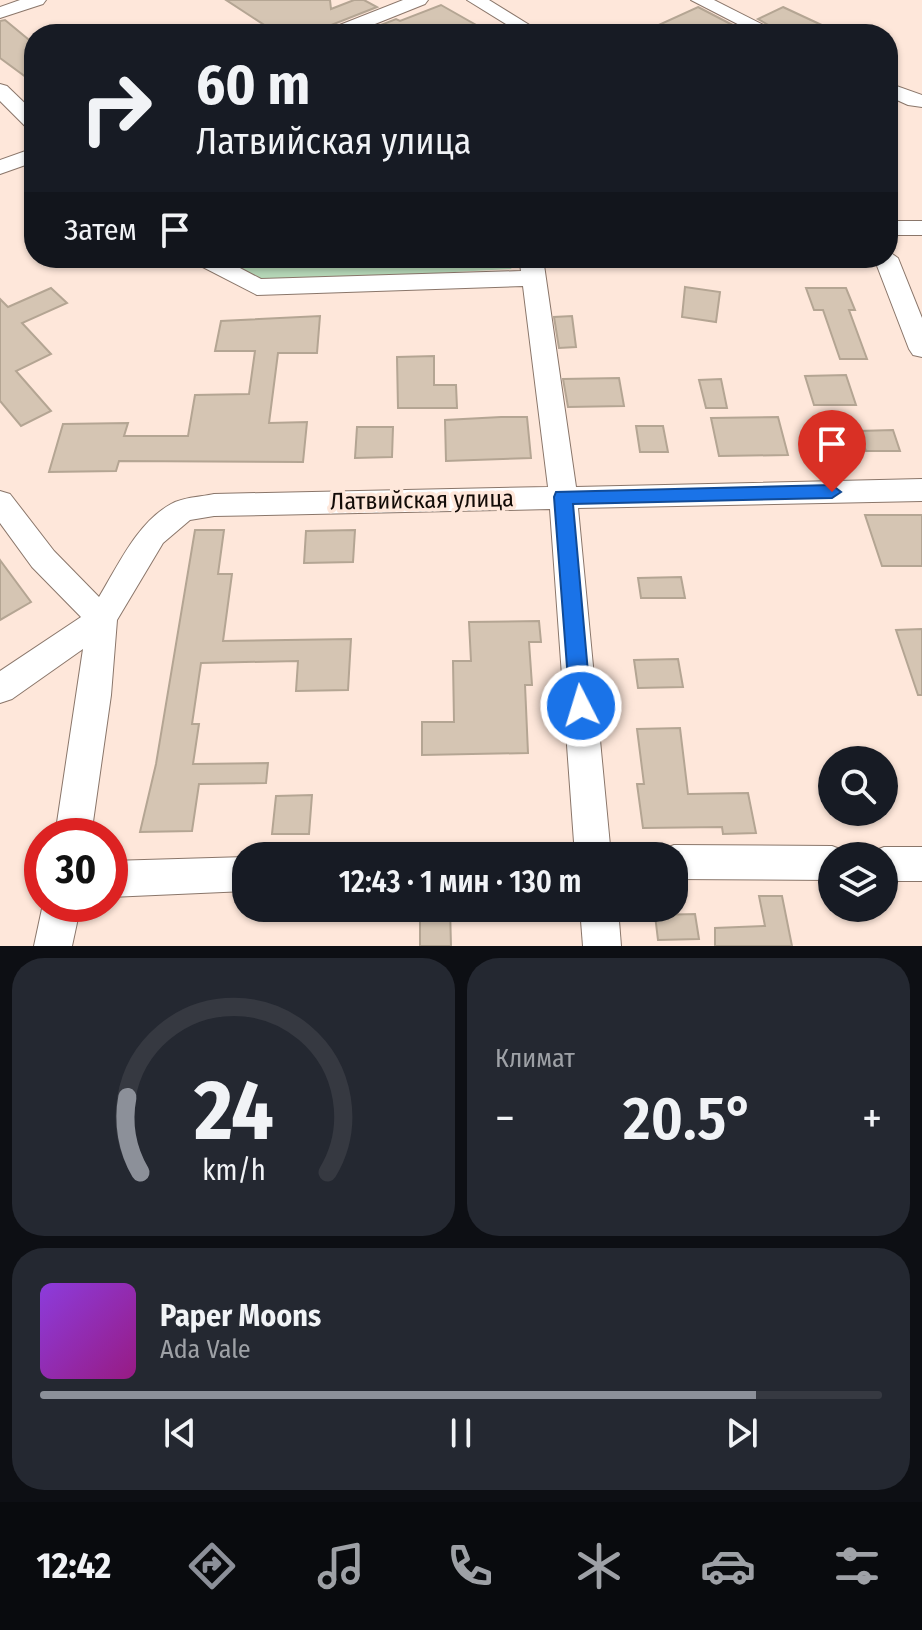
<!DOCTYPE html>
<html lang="ru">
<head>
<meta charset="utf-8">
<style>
	body { margin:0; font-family:"Fira Sans Condensed",sans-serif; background:#242831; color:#f1f3f6; height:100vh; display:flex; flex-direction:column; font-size:30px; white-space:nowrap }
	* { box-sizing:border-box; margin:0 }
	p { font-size:26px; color:#9ea1a6 }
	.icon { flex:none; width:44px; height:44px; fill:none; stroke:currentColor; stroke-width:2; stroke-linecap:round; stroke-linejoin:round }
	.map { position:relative; height:946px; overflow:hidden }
	.panel { display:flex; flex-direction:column; gap:12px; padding:12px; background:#0d0f14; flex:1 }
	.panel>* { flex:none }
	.top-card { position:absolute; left:24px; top:24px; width:874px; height:244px; border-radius:32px; box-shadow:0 2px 6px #0004; background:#171b24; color:#f1f3f6; overflow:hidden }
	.fabs { position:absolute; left:818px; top:746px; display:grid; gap:16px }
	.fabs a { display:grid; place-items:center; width:80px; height:80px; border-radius:50%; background:#171b24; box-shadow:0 2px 6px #0004; font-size:40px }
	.speed { position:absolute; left:24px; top:818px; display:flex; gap:16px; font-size:40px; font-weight:700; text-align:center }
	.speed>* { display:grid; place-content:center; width:104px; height:104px; border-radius:50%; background:#171b24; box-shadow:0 2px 6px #0004; line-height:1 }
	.speed .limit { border:12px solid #d22; background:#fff; color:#111 }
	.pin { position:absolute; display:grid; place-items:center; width:68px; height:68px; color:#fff; margin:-82px -34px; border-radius:50% 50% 50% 0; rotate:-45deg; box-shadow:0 0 8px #0007 }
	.pin .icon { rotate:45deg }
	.me { position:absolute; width:88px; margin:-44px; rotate:355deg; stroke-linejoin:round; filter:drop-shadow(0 0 6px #0008) }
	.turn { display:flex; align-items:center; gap:28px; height:168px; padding:0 40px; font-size:36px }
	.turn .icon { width:104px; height:104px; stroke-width:2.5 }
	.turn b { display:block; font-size:56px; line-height:68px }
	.then { display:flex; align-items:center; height:76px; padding:0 40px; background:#0003; gap:16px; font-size:30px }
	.big { font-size:60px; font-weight:600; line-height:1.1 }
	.panel .tile { flex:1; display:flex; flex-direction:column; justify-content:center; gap:12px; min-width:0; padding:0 28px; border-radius:32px; background:#242831 }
	.panel .dial { align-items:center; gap:0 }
	.dial svg { height:208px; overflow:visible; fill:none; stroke:#363941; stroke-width:7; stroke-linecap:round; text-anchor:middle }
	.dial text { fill:#f1f3f6; stroke:none }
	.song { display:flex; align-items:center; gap:24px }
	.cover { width:96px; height:96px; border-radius:12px; background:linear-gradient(135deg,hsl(270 70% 55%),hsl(310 70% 35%)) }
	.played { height:8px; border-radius:4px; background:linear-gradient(90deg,#8c9099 85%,#363941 85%) }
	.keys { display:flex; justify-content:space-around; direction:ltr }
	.heat { display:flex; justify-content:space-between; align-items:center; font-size:44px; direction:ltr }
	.panel .tiles { flex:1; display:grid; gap:12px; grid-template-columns:1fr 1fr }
	.tile:last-child { grid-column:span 2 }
	.trip { position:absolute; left:232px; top:842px; width:456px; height:80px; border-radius:32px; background:#171b24; box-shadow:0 2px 6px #0004; font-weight:600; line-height:80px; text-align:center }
	.tabs { display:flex; height:128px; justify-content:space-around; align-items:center; background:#090b0e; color:#9ea1a6 }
	.tabs .icon { width:56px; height:56px }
	.tabs .current { color:#8c9099 }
	.tabs b { font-size:36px; color:#f1f3f6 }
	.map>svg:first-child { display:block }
	.green { fill:#b5d7b7 }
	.building { fill:#d5c5b3; stroke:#b4a593; stroke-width:2 }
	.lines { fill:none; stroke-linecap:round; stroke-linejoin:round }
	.street-casing { stroke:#8a766a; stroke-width:2 }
	.street { fill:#fff; fill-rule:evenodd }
	.route { fill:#1a73e8; stroke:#114b97; stroke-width:2 }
	.labels { text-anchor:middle; stroke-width:7; stroke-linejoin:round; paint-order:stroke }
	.street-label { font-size:24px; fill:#120b07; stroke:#fee7da }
</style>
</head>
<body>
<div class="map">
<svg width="922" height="946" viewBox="0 0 922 946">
	<rect width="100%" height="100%" fill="#fee7da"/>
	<!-- green -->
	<polygon class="green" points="227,258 518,258 511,269 273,282 230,270"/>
	<!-- building -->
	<g class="building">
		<polygon points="226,0 330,0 331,9 354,0 364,0 377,7 326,27 322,34 278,34"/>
		<polygon points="441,5 492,34 358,34 396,19 400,21"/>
		<polygon points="698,7 750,34 639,34"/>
		<polygon points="783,7 841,34 784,34 758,19"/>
		<polygon points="5,20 34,44 34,83 0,58 0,21"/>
		<polygon points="685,287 720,292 716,322 682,317"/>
		<polygon points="51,288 67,303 22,323 51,354 16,371 51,411 21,426 0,401 0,299 8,307"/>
		<polygon points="806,288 846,288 855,310 849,310 867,359 840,359 823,310 814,310"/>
		<polygon points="320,316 317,353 278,353 269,423 307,422 303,462 119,461 116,471 49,472 63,424 128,423 124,436 188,436 195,395 249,394 255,351 215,351 221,321"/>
		<polygon points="572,316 576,347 559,348 554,317"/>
		<polygon points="434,356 434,385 456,385 457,408 398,408 397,357"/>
		<polygon points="846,375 856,405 814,405 805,376"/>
		<polygon points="619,378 624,406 568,407 563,379"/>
		<polygon points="721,379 727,408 706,408 699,380"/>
		<polygon points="501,417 527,417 531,458 446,461 445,420"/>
		<polygon points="778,417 788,455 719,456 711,418"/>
		<polygon points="636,426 663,426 668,452 640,452"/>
		<polygon points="357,427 393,427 392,457 355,458"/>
		<polygon points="893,430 900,451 866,451 859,431"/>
		<polygon points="865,515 922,515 922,566 882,566"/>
		<polygon points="195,530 224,530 218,574 232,574 223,641 351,639 348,690 296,691 298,661 201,663 192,724 199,724 193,764 268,763 266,783 199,784 192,831 140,832 156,764"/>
		<polygon points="355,530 353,562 304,563 306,531"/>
		<polygon points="0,560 31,602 0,620"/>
		<polygon points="681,577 685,598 641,598 638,578"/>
		<polygon points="539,621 541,642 529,642 532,685 525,685 528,753 422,755 422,722 454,722 453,661 471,661 469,622"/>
		<polygon points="922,629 922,695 918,695 896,630"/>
		<polygon points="678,659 683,687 638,688 634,660"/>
		<polygon points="680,728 688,794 748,793 756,833 723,834 722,827 643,828 637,784 644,784 637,729"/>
		<polygon points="312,795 309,834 272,834 276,796"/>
		<polygon points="759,896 782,896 792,946 715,946 715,928 765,926"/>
		<polygon points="420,908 450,908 451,946 420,946"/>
		<polygon points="695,914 699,939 658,940 655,915"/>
	</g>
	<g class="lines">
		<!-- street casing -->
		<g class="street-casing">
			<g id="street">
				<polygon points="20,0 46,0 43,4 0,18 0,7"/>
				<polygon points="403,0 428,0 425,4 350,34 325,34 327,30"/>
				<polygon points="467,0 489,0 544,34 522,34"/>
				<polygon points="691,0 714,0 781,34 757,34"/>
				<polygon points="888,83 922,95 922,107 908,105 888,96"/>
				<polygon points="0,84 7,86 34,112 34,130 27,128 0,101"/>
				<polygon points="34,148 34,162 0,174 0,160"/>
				<rect x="888" y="221" width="34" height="14"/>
				<polygon points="888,251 898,258 922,318 922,357 913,355 909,349 874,258 888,258"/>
				<path d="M191 258H221L261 279 521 271 519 258H543L576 487 922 479V501L578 508 611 856H575L550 509 214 516 190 520 163 543 117 620 111 695 91 836H55L83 649 12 699 0 703V671L81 617 32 567 0 523V491L10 494 54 551 99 597C119 564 137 523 171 504 183 497 201 497 214 494L548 487 523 286 257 295 195 263Z"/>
				<polygon points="674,845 832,846 845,851 847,856 832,856 832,880 674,879 674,856 658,856 661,850"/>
				<polygon points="884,847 922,847 922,881 884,881 884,856 869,856 871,852"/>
				<polygon points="246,857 246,891 110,897 110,861"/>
				<polygon points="43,904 81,904 72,946 34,946"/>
				<polygon points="580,908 618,908 621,946 583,946"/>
			</g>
		</g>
		<!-- street -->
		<use href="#street" class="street"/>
	</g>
	<!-- route -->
	<polygon class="route" points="832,485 841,492 832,498 573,504 591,706 588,713 581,716 573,713 570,706 554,497 556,492"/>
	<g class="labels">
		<!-- street labels -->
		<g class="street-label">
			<text transform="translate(422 500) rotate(-1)" y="8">Латвийская улица</text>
		</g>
	</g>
</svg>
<div class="fabs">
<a><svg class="icon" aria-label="search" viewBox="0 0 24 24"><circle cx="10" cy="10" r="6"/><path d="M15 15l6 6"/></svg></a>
<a><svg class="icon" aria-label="layers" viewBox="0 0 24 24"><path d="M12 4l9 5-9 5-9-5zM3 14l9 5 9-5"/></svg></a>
</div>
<div class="speed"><div class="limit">30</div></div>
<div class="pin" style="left:832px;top:492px;background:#d93025"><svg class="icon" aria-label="arrive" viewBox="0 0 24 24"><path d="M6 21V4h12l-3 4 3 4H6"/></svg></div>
<svg class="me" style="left:581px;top:706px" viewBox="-20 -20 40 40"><circle r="17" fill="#1a73e8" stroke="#fff" stroke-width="3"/><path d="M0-11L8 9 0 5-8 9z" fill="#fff"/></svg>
<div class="trip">12:43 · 1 мин · 130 m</div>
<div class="top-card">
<div class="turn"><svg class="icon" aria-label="right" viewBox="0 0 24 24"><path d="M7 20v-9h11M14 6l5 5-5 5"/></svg><div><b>60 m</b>Латвийская улица</div></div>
<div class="then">Затем<svg class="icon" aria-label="arrive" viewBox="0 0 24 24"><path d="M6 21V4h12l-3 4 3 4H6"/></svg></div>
</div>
</div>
<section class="panel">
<div class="tiles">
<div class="tile dial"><svg viewBox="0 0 100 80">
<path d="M14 69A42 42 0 1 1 86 69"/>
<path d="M14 69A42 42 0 0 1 9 40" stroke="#8c9099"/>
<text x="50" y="56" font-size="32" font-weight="700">24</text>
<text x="50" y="72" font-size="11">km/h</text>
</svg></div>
<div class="tile"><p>Климат</p>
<div class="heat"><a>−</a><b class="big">20.5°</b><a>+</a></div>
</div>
<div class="tile">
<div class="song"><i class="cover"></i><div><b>Paper Moons</b><p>Ada Vale</p></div></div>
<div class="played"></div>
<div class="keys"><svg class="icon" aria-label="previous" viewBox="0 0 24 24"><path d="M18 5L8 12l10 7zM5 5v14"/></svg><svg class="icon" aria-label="pause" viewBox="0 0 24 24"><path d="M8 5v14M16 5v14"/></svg><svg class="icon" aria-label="next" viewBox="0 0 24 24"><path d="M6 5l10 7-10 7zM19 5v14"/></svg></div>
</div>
</div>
</section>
<nav class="tabs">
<b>12:42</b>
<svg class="icon current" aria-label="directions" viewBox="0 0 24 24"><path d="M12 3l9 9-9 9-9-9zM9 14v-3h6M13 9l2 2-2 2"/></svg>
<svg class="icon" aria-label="music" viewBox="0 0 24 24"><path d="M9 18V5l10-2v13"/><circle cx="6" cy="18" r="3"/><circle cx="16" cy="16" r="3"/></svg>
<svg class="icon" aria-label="phone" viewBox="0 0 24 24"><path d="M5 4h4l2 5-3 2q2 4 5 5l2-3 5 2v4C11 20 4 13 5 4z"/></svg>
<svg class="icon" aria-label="climate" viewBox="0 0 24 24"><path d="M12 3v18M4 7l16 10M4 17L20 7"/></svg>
<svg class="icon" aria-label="car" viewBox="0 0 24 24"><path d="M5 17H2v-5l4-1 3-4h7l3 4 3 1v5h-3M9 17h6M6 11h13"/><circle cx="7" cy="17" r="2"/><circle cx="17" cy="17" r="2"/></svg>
<svg class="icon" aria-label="filters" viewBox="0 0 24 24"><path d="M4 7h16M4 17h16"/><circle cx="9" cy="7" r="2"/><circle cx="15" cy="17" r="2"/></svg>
</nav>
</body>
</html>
